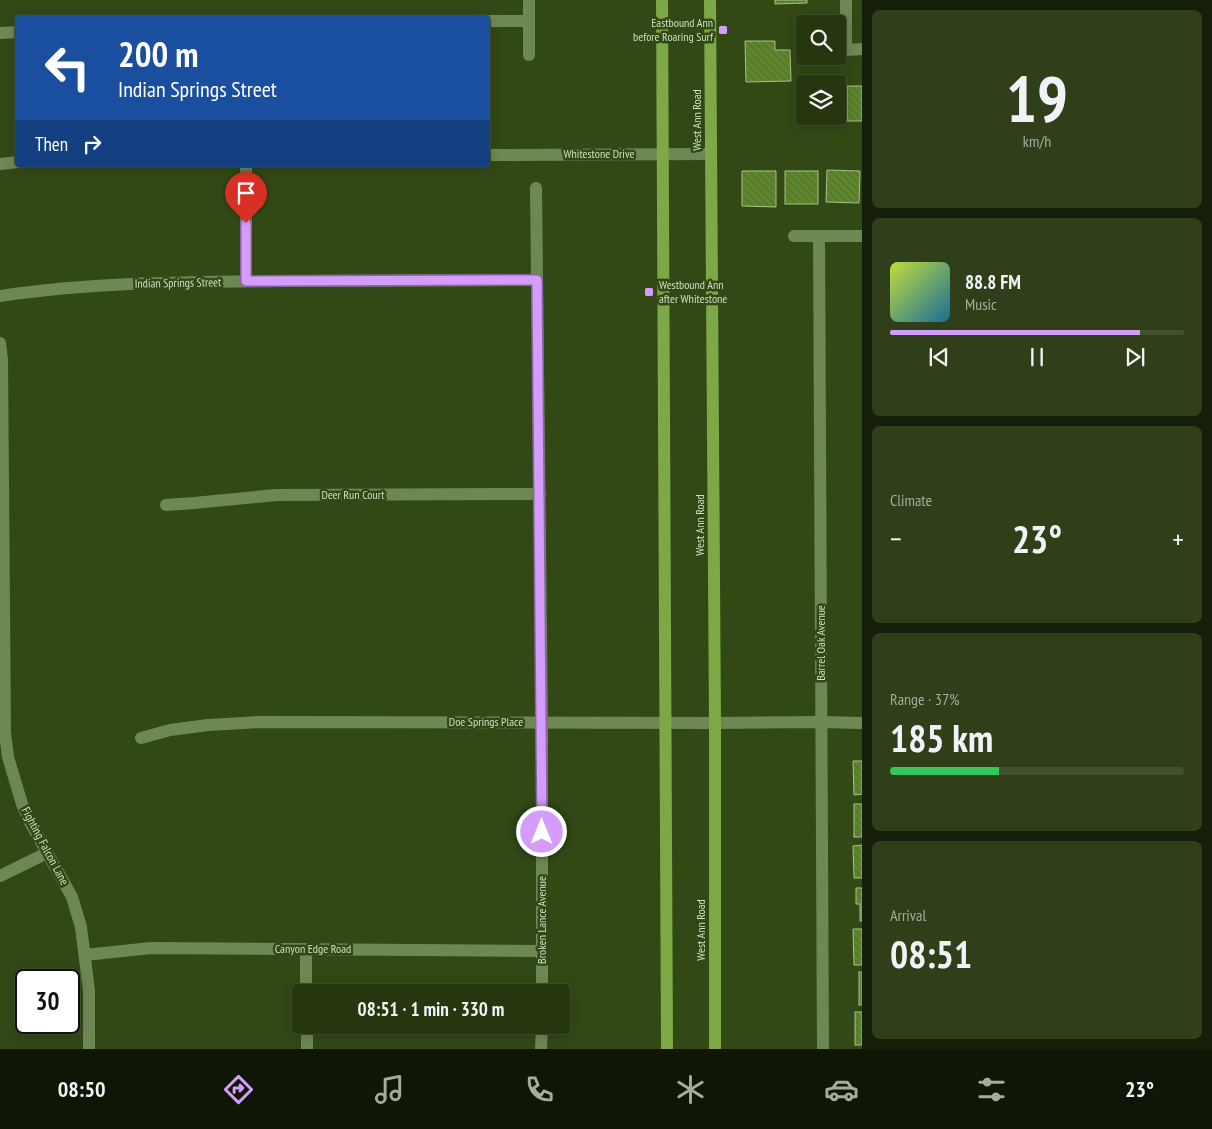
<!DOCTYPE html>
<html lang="en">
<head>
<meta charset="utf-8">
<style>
	body { margin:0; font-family:"PT Sans Narrow",sans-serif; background:#2e3f19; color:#f1f3f6; height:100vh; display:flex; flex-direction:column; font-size:19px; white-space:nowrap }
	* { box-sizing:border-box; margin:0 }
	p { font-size:16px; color:#a4ac9f }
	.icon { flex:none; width:28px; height:28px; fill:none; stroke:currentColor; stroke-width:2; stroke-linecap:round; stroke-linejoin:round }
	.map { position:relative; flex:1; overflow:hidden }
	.side { display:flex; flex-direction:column; gap:10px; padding:10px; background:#151e09; width:350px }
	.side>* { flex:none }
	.banner { position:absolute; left:15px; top:15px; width:475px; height:152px; border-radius:5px; box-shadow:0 2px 12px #0003,0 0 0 1px #425130; background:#1a4fa0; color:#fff; overflow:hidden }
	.buttons { position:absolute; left:796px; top:15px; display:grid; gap:10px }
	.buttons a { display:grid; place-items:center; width:50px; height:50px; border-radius:5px; background:#263710; box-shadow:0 2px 12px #0003,0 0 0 1px #425130; font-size:25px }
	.speed { position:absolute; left:15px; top:969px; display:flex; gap:10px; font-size:25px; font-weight:700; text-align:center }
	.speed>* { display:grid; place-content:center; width:65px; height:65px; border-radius:50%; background:#263710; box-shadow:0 2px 12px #0003,0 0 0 1px #425130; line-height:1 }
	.speed .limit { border:2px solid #111; border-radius:8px; background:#fff; color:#111 }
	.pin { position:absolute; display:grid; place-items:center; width:42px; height:42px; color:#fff; margin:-51px -21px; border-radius:50% 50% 50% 0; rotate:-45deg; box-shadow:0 0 5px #0007 }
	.pin .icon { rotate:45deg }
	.me { position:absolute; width:55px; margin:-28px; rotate:0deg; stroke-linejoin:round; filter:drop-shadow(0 0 4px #0008) }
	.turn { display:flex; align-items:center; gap:18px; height:105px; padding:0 20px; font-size:22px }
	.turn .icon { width:65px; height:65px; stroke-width:2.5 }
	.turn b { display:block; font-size:35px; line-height:42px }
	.then { display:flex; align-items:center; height:48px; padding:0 20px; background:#0003; gap:10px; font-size:19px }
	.big { font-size:38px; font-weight:700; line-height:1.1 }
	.side .tile { flex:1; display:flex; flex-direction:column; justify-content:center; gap:8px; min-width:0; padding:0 18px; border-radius:8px; background:#2e3f19 }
	.side .dial { align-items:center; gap:0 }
	.dial b { font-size:65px; line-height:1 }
	.song { display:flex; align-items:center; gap:15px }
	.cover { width:60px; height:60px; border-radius:8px; background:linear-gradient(135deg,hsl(70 70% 55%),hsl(200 70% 35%)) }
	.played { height:5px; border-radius:2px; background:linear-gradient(90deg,#d49cfc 85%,#425130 85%) }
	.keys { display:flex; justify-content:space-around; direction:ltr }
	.heat { display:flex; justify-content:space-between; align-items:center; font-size:28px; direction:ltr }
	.charge { height:8px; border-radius:4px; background:linear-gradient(90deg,#34c759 37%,#425130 0) }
	.trip { position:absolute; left:292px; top:984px; width:278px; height:50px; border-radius:5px; background:#263710; box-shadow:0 2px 12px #0003,0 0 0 1px #425130; font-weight:700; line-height:50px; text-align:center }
	.tabs { display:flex; height:80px; justify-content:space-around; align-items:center; background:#0f1606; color:#a4ac9f }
	.tabs .icon { width:35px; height:35px }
	.tabs .selected { color:#d49cfc }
	.tabs b { font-size:22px; color:#f1f3f6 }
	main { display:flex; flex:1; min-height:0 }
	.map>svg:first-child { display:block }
	.building { fill:url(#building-back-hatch); stroke:#a7c38c }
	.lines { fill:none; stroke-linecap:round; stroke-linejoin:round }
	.minor { stroke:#6e8854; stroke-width:12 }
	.major { stroke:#7ca846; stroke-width:12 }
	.route-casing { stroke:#8a65a4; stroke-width:12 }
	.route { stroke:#d49cfc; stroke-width:9 }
	.poi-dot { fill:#d49cfc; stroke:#324916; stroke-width:2 }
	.labels { text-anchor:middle; stroke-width:5; stroke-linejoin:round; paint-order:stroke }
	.poi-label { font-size:12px; fill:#d1dfc4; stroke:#324916; text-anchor:end }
	.street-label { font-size:12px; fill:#d1dfc4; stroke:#324916 }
</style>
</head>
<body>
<main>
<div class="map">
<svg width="862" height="1049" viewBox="0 0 862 1049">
	<defs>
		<pattern id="building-back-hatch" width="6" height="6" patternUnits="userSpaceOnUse" patternTransform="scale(1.25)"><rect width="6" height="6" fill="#5e872b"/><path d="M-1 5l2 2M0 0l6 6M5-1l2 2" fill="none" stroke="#536f31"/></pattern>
	</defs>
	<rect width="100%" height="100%" fill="#324916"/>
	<!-- building -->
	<g class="building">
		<polygon points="775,0 807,0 807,3 775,4"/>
		<polygon points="745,41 775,41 775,50 790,50 791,81 746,82"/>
		<polygon points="801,83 834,84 805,84 805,116 838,116 838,84 842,84 841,122 801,122"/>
		<rect x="847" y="86" width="15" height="35"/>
		<polygon points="827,170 860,171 859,203 826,202"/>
		<polygon points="742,171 776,171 776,207 742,206"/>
		<rect x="785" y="171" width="33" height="33"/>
		<polygon points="853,761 862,761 862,794 854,795"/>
		<rect x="854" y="804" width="8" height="33"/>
		<polygon points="862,845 862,878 854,878 853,846"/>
		<polygon points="856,888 862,888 862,921 860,921 860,904 856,904"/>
		<polygon points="853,929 862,929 862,965 854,965"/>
		<rect x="859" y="972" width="3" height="33"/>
		<rect x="855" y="1012" width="7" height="33"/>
	</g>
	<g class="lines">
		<!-- minor -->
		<g class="minor">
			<polyline points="529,0 529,55"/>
			<polyline points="846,0 846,50 862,49"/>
			<polyline points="488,21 529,21"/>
			<polyline points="0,33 18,32"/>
			<polyline points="488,155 711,154"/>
			<polyline points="0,164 18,162"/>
			<polyline points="536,188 542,722 542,992"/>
			<polyline points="794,236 862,236"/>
			<polyline points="819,236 823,1049"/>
			<polyline points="246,281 246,165"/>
			<path d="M0 296C93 282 186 282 279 281 365 281 451 280 537 280"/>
			<polyline points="0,343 2,359 5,733 8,757 22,804 30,822 72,897 81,927 89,991 89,1049"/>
			<polyline points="166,505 194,503 276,495 540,494"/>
			<polyline points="141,738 170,730 208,725 259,722 715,723 821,722 862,723"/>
			<polyline points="0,876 47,853"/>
			<polyline points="306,949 306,992"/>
			<polyline points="85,955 151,948 542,951"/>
			<polyline points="307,1025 307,1049"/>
			<polyline points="541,1049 542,1025"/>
		</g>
		<!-- major -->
		<g class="major">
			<polyline points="662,0 667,1049"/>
			<polyline points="710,0 715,723 715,1049"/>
		</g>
	</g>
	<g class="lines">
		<!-- route casing -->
		<g class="route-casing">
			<polyline id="route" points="246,223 246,281 537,280 542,832"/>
		</g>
		<!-- route -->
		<use href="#route" class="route"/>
	</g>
	<!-- markers -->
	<g class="poi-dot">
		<rect x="718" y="25" width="10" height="10" rx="2.5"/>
		<rect x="644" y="287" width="10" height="10" rx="2.5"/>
	</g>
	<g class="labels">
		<!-- poi labels -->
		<g class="poi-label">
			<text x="713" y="27">Eastbound Ann<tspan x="713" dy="14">before Roaring Surf</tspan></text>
			<text x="659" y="289" text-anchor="start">Westbound Ann<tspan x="659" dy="14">after Whitestone</tspan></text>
		</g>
		<!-- street labels -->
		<g class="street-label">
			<text transform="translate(697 120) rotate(-90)" y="4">West Ann Road</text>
			<text x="599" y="158">Whitestone Drive</text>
			<text transform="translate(178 283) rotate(-1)" y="4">Indian Springs Street</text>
			<text x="353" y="499">Deer Run Court</text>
			<text transform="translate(700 525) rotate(-90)" y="4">West Ann Road</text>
			<text transform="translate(821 643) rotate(-90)" y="4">Barrel Oak Avenue</text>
			<text x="486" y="726">Doe Springs Place</text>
			<text transform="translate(45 846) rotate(62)" y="4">Fighting Falcon Lane</text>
			<text transform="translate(542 920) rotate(-90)" y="4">Broken Lance Avenue</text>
			<text transform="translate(701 930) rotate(-90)" y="4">West Ann Road</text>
			<text x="313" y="953">Canyon Edge Road</text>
		</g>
	</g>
</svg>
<div class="buttons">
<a><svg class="icon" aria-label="search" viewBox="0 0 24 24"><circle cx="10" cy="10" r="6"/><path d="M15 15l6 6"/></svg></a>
<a><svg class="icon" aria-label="layers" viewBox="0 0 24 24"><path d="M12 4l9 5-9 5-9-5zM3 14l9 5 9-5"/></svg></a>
</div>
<div class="speed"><div class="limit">30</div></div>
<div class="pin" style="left:246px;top:223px;background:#d93025"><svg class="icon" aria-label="arrive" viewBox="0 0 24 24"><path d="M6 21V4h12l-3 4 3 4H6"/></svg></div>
<svg class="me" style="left:542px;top:832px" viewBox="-20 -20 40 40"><circle r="17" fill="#d49cfc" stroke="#fff" stroke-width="3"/><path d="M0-11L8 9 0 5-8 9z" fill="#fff"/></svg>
<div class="trip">08:51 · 1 min · 330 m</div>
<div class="banner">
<div class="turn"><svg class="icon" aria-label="left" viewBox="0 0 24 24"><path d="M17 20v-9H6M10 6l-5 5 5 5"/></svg><div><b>200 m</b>Indian Springs Street</div></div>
<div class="then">Then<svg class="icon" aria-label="right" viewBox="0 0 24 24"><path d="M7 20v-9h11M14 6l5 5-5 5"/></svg></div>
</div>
</div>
<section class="side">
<div class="tile dial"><b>19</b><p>km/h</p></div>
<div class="tile">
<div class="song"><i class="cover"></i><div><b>88.8 FM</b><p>Music</p></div></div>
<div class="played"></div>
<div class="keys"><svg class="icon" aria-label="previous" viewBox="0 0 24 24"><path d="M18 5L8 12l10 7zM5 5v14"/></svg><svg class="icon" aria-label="pause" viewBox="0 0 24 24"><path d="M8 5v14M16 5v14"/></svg><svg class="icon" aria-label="next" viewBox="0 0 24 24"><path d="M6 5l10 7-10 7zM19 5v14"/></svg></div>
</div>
<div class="tile"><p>Climate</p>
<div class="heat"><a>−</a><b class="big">23°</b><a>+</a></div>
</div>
<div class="tile"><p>Range · 37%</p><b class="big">185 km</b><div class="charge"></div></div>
<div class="tile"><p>Arrival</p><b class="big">08:51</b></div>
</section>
</main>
<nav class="tabs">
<b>08:50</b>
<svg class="icon selected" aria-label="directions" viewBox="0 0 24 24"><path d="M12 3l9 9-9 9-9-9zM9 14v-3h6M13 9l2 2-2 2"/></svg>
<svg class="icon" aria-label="music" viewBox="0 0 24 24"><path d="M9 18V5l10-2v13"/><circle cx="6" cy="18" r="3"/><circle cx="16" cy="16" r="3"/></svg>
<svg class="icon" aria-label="phone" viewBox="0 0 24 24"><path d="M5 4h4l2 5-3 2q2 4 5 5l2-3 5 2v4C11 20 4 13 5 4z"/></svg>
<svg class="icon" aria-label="climate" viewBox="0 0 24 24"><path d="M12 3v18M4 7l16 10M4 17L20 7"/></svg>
<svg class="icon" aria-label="car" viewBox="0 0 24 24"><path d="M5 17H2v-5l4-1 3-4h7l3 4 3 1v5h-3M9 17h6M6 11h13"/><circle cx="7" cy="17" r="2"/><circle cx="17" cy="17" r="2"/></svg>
<svg class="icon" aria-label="filters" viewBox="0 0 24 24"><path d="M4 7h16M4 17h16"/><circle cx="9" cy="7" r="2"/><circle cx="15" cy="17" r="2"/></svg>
<b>23°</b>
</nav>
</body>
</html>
